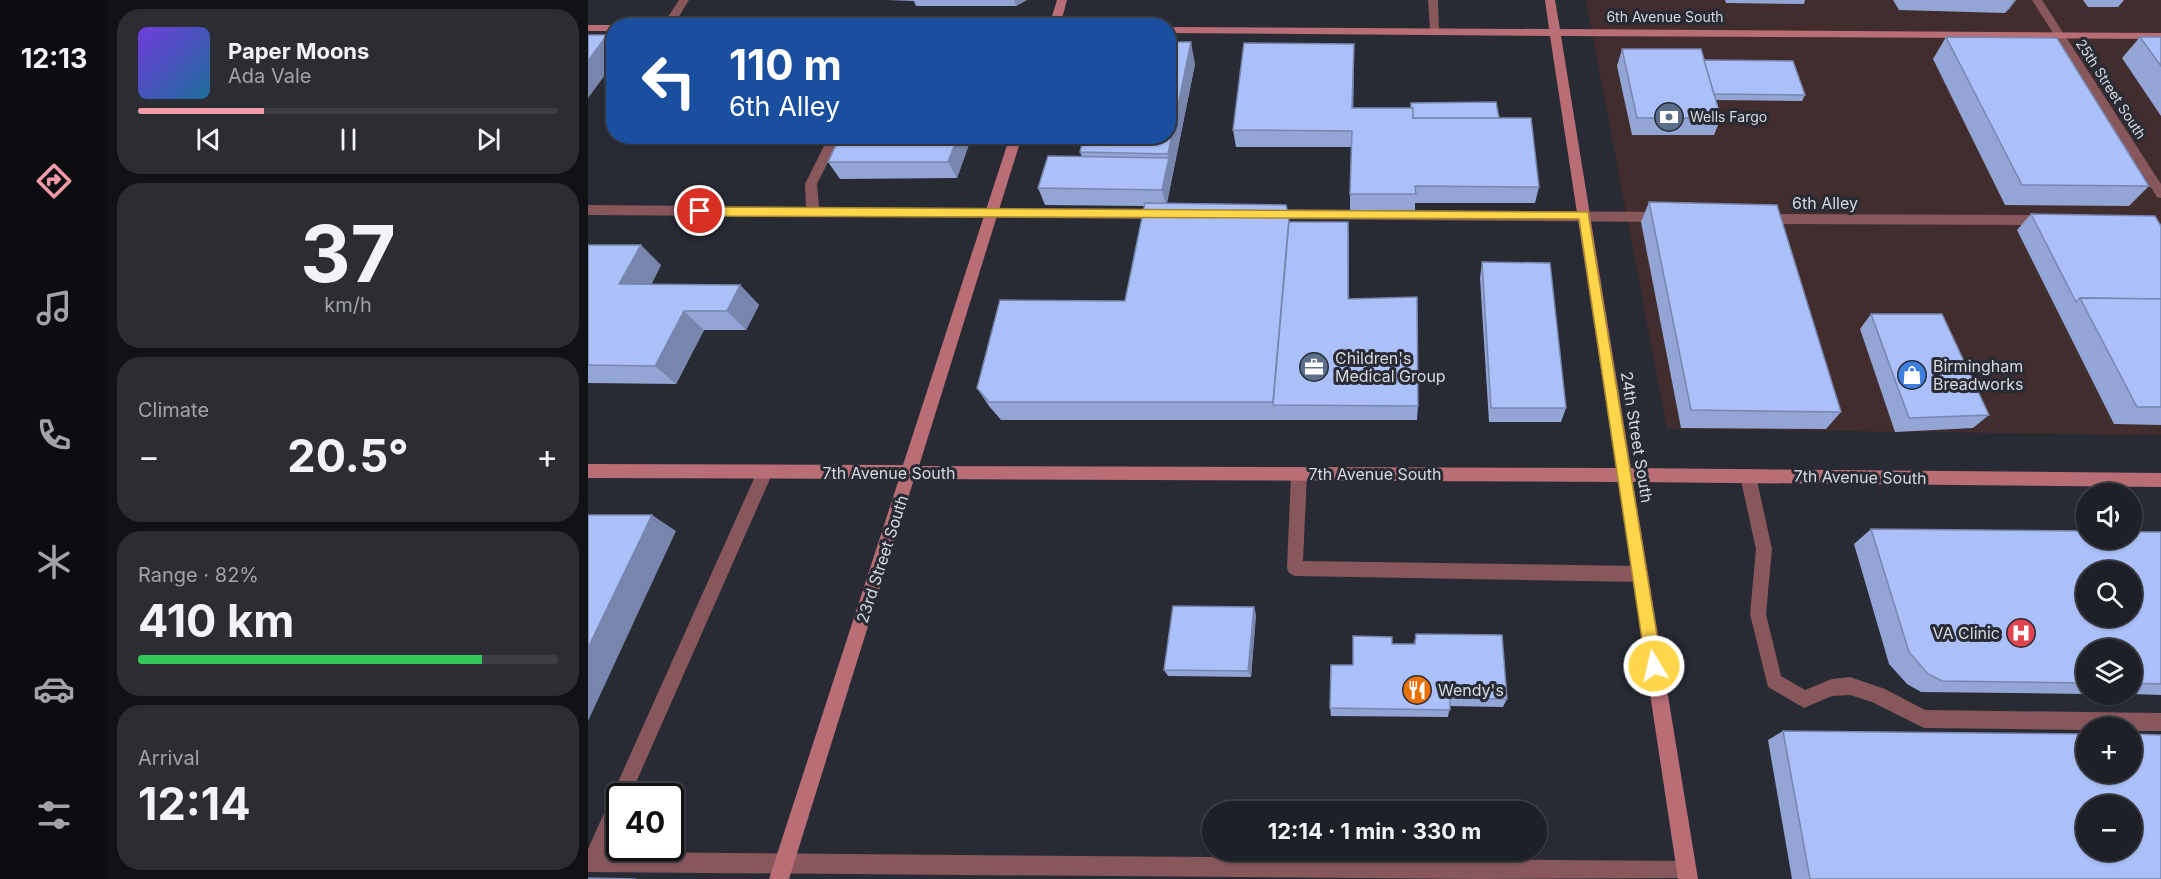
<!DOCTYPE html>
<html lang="en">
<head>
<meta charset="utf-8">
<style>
	body { margin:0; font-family:Inter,sans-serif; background:#2b2d33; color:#f1f3f6; height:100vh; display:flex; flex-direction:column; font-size:22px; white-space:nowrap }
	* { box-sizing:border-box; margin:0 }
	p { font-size:20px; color:#a1a3a7 }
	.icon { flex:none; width:33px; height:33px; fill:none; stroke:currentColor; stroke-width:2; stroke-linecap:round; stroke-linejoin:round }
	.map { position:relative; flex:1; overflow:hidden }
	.panel { display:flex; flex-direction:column; gap:9px; padding:9px; background:#101215; width:480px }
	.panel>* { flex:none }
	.guide { position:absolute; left:18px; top:18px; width:570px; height:126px; border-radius:24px; box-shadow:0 2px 4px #0004,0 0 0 2px #3c3e44; background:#1a4fa0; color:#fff; overflow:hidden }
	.tools { position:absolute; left:1488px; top:483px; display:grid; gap:12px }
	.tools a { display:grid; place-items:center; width:66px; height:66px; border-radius:50%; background:#1e2027; box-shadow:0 2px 4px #0004,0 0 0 2px #3c3e44; font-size:30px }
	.speed { position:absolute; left:18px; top:783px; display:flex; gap:12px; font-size:30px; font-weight:700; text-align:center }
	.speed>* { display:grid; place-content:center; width:78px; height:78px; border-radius:50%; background:#1e2027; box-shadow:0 2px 4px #0004,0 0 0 2px #3c3e44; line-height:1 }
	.speed .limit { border:3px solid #111; border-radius:9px; background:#fff; color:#111 }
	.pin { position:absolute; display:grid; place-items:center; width:51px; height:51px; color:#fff; margin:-26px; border:3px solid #fff; border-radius:50%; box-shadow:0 2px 6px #0007 }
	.me { position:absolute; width:66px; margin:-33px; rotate:351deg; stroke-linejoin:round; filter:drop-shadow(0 0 4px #0008) }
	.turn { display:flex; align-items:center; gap:21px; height:126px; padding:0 24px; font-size:27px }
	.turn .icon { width:78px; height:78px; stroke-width:2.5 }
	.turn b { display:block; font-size:42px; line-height:51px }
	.big { font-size:45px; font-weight:700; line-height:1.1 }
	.panel .card { flex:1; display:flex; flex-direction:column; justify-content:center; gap:9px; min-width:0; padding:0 21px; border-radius:24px; background:#2b2d33 }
	.panel .dial { align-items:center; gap:0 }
	.dial b { font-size:78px; line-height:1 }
	.song { display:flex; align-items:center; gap:18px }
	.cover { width:72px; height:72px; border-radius:9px; background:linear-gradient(135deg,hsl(260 70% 55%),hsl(200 70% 35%)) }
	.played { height:6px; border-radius:3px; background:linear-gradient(90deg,#f39aa9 30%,#3c3e44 30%) }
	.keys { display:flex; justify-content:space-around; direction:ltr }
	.heat { display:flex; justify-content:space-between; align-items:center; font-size:33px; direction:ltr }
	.charge { height:9px; border-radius:4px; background:linear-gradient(90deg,#34c759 82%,#3c3e44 0) }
	.trip { position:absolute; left:614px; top:801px; width:345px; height:60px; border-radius:30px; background:#1e2027; box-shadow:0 2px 4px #0004,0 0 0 2px #3c3e44; font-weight:700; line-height:60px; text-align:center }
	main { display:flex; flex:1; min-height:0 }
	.dock { display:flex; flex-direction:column; width:108px; justify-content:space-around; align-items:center; background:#0c0d10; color:#a1a3a7 }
	.dock .icon { width:42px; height:42px }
	.dock .on { color:#f39aa9 }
	.dock b { font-size:27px; color:#f1f3f6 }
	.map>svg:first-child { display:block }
	.industrial { fill:#412d2e }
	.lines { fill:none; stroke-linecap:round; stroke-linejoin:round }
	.lane { fill:#87575b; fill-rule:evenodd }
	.street { fill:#87575b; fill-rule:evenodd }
	.secondary { fill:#b96d75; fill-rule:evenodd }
	.wall { fill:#93a5d5 }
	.shaded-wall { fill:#7886ae }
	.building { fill:#abc0f8; stroke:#7886ae; stroke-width:1.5; fill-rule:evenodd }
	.route { fill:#ffd54a; stroke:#a68a30; stroke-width:1.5 }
	.labels { text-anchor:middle; stroke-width:6; stroke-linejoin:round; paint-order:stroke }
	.far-street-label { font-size:14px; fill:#d7d9df; stroke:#282b34 }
	.far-poi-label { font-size:14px; fill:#d7d9df; stroke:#282b34; text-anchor:start }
	.street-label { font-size:16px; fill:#d7d9df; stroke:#282b34 }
	.poi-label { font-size:16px; fill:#d7d9df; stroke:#282b34; text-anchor:start }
</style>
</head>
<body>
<main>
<nav class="dock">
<b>12:13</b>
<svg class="icon on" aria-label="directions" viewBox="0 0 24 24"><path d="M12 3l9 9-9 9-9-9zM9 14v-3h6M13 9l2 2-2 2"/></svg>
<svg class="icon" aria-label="music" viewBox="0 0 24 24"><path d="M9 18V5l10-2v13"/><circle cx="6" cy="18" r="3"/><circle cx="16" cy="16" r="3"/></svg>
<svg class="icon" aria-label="phone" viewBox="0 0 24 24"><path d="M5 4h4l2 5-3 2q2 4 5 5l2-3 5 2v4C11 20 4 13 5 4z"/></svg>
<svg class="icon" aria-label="climate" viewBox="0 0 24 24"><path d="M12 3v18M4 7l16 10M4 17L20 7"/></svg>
<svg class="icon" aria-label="car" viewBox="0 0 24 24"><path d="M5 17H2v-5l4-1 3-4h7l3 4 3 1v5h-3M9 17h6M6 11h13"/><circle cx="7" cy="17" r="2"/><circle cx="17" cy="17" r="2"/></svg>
<svg class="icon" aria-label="filters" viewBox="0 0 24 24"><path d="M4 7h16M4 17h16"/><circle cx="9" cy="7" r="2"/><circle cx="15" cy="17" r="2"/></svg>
</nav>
<section class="panel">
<div class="card">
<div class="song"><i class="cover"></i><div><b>Paper Moons</b><p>Ada Vale</p></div></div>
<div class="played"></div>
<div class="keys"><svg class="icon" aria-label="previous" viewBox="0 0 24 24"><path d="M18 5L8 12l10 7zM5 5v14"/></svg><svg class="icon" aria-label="pause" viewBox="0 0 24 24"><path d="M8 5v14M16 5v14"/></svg><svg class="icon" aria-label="next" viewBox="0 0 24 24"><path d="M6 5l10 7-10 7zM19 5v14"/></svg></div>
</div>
<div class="card dial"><b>37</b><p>km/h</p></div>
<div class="card"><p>Climate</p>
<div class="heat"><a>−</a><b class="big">20.5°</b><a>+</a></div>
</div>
<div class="card"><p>Range · 82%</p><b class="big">410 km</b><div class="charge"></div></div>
<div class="card"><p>Arrival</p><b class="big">12:14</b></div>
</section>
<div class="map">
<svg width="1573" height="879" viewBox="0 0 1573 879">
	<rect width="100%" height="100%" fill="#282b34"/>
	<!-- industrial -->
	<polygon class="industrial" points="998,0 1573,0 1573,435 1079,429"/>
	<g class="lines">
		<!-- lane -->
		<g class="lane">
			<polygon points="91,0 101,0 85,26 74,26"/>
			<polygon points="840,0 850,0 851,33 843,33 842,31"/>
			<polygon points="241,136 253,136 229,184 231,207 573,209 579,214 573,219 0,215 0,205 218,207 217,184"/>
			<polygon points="681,209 1074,212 1080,217 1074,222 681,219 675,214"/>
			<polygon points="1173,214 1458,215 1464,220 1458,225 1173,224 1167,219"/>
			<polygon points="177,465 182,467 185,472 42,796 32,796 32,822 18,852 1098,861 1105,864 1108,871 1105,878 891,879 0,872 0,849 169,472 172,467"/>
			<polygon points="711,467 716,469 719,474 715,561 1052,566 1058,569 1060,574 1058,579 1052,582 707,576 701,573 699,568 703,474 706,469"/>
			<polygon points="1160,469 1165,471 1168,476 1184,549 1178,614 1193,676 1217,690 1244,679 1262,677 1297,689 1337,710 1573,713 1573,731 1544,731 1544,728 1498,728 1498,730 1336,728 1284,702 1262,695 1244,696 1216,708 1180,687 1162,614 1168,549 1152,476 1155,471"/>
		</g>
		<!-- street -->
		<polygon class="street" points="1444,0 1454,0 1573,184 1573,198 1569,197"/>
		<!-- secondary -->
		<g class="secondary">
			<polygon points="469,0 479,0 472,26 461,26"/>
			<polygon points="957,0 967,0 972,29 1573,33 1573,39 973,36 1043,468 1573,473 1573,487 1045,482 1110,879 1090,879 1030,482 326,479 201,879 181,879 311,479 0,478 0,464 315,465 422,136 434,136 331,466 1028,468 962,36 580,33 580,27 961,29"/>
			<polygon points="0,25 26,25 29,26 26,26 26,31 0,31"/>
		</g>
	</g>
	<!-- wall -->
	<g class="wall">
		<polygon points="299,0 439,0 428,6 328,6 326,1"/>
		<polygon points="1137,0 1217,0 1216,4 1138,3"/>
		<polygon points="1305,0 1428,0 1422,8 1417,13 1311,10"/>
		<polygon points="1495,0 1536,0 1530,7 1500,7"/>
		<polygon points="1358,37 1561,186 1541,206 1417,205 1345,59"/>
		<polygon points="1552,37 1573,37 1573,116 1534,58"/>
		<polygon points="766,44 765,108 823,108 823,103 911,118 951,187 947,203 827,203 827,210 762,210 762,194 763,147 648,147 645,130"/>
		<polygon points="1034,49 1217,95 1214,101 1128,100 1133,118 1126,135 1044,135 1029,66"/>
		<polygon points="607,64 579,203 701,222 761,238 761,299 830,406 829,420 413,420 401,406 389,388 537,301 557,206 457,205 450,188 494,157 492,152"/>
		<polygon points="26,107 26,126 19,118"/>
		<polygon points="35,136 211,136 209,140 38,139"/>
		<polygon points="252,136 384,136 369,178 252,179 240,162"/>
		<polygon points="1061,202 1253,412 1238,429 1093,428 1053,222"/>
		<polygon points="1443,214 1573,227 1573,425 1526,424 1429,230"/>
		<polygon points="0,245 73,265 63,285 152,285 171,305 158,330 116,330 88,384 0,383"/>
		<polygon points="894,262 978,408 973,422 901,422 892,278"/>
		<polygon points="1283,314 1401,415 1385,428 1307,432 1272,329"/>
		<polygon points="1283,529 1573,532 1573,695 1544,694 1544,650 1498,650 1498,694 1333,692 1319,684 1301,664 1266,544"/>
		<polygon points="668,614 663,677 580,676 576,670"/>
		<polygon points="828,634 919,699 915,707 862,706 860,717 743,716 742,708 804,644 826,644"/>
		<polygon points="1195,731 1573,879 1204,879 1180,740"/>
	</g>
	<!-- shaded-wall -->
	<g class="shaded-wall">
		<polygon points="426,0 439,0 428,6"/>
		<polygon points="1426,0 1428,0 1422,8 1417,13"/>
		<polygon points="19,35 26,43 26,63 0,98 0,61"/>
		<polygon points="603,42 607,64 578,206 574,190 581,158 580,154"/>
		<polygon points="766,44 766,61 765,125 764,108"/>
		<polygon points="370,136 384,136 369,178 360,162"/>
		<polygon points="760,222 761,238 760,314"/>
		<polygon points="53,245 73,265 53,304 31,284"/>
		<polygon points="152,285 171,305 158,330 139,311"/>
		<polygon points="96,311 116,330 88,384 67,366"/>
		<polygon points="64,515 88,531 0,721 0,648"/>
		<polygon points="666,607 668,614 663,677 660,671"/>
	</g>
	<!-- building -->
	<g class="building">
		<polygon points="0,35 19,35 0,61"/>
		<polygon points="1358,37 1469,38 1561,186 1434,185"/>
		<polygon points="1552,37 1573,37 1573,66"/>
		<polygon points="580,42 603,42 580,154 492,152 496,136 580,136"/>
		<polygon points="656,43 766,44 764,108 825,108 825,118 943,118 951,187 827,186 828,194 762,194 764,131 645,130"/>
		<polygon points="1034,49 1113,49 1133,118 1049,118"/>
		<polygon points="1116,60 1205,61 1217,95 1126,94"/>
		<polygon points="908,102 911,118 825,118 825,108 823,108 823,103"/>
		<polygon points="26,107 26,118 19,118"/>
		<polygon points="252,136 370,136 360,162 240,162"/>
		<polygon points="460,156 581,158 574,190 450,188"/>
		<polygon points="1061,202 1189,205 1253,412 1103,410"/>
		<polygon points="557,203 698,205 701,218 685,402 401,402 389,388 412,300 537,301"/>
		<polygon points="1443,214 1567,216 1573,226 1573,299 1492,298 1488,302"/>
		<polygon points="701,222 760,222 760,299 829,297 830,406 685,405"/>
		<polygon points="0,245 53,245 31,284 152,285 139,311 96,311 67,366 0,365"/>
		<polygon points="894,262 962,263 978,408 903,408"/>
		<polygon points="1492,298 1573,299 1573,407 1549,407"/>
		<polygon points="1283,314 1354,314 1401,415 1321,418"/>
		<polygon points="0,515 64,515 0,648"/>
		<path d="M1283 529 1498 531V538H1544V532H1573V684L1544 683V650H1498V683L1354 681 1340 674 1321 652ZM1498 572H1544V616H1498Z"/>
		<polygon points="585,606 666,607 660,671 576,670"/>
		<polygon points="828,634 914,635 919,699 862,698 862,710 742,708 743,665 765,665 765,636 804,637 804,644 827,644"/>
		<path d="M1195 731 1498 734V772H1544V734L1573 735V879H1222ZM1498 806H1544V850H1498Z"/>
		<polygon points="0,878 48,879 0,879"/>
	</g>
	<!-- route -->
	<polygon class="route" points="112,207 1000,212 1074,666 1072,671 1066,673 1061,671 1058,666 991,219 112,216 107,211"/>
	<!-- icons -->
	<defs>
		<g id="bank-disc" transform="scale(1.5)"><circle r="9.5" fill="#5c6f8a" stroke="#282b34"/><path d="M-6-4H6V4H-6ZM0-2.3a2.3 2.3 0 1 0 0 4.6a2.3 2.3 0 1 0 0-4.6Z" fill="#fff"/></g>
		<g id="office-disc" transform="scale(1.5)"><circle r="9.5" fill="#5c6f8a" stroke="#282b34"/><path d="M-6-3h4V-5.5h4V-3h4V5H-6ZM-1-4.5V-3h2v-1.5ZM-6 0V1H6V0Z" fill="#fff"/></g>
		<g id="shop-disc" transform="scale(1.5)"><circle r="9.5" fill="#3f7fe0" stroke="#282b34"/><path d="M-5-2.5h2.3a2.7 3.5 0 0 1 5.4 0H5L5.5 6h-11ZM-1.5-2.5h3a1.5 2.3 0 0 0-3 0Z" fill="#fff"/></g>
		<g id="hospital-disc" transform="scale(1.5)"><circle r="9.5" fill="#e0444e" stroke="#282b34"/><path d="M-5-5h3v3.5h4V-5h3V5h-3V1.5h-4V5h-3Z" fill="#fff"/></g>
		<g id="restaurant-disc" transform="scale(1.5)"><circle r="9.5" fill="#e8710a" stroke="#282b34"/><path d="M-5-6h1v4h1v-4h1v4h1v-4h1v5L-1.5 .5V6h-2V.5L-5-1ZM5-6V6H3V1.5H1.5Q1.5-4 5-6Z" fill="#fff"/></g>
	</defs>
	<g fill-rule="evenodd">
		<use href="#bank-disc" x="1081" y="117"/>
		<use href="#office-disc" x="726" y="367"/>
		<use href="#shop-disc" x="1324" y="375"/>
		<use href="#hospital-disc" x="1433" y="633"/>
		<use href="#restaurant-disc" x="829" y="690"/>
	</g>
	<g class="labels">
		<!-- far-street labels -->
		<g class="far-street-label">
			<text x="1077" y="22">6th Avenue South</text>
			<text transform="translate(1523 89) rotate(57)" y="5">25th Street South</text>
		</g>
		<!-- far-poi labels -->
		<g class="far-poi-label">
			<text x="1102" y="122">Wells Fargo</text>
		</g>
		<!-- street labels -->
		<g class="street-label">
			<text x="1237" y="209">6th Alley</text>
			<text transform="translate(1049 437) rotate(81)" y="6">24th Street South</text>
			<text x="301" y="479">7th Avenue South</text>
			<text x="787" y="480">7th Avenue South</text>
			<text transform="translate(1272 477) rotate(1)" y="6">7th Avenue South</text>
			<text transform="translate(294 559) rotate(-72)" y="6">23rd Street South</text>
		</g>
		<!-- poi labels -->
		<g class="poi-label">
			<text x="747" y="364">Children's<tspan x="747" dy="18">Medical Group</tspan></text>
			<text x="1345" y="372">Birmingham<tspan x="1345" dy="18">Breadworks</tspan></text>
			<text x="1412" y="639" text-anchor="end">VA Clinic</text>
			<text x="850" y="696">Wendy's</text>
		</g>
	</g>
</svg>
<div class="tools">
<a><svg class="icon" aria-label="sound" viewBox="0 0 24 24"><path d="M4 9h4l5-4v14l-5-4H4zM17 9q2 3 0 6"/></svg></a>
<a><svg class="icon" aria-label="search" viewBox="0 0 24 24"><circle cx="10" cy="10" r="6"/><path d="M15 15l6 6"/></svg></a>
<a><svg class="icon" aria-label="layers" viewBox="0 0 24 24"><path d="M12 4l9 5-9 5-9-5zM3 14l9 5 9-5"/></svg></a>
<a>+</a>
<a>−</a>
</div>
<div class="speed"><div class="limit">40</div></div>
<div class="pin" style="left:112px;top:211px;background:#d93025"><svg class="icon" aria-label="arrive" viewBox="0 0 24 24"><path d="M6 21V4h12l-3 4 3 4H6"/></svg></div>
<svg class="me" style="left:1066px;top:666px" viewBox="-20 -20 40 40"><circle r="17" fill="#ffd54a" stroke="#fff" stroke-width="3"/><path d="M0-11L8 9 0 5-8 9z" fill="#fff"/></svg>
<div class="trip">12:14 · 1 min · 330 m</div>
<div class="guide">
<div class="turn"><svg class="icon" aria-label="left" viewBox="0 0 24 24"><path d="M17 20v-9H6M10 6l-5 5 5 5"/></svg><div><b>110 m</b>6th Alley</div></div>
</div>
</div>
</main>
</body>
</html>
